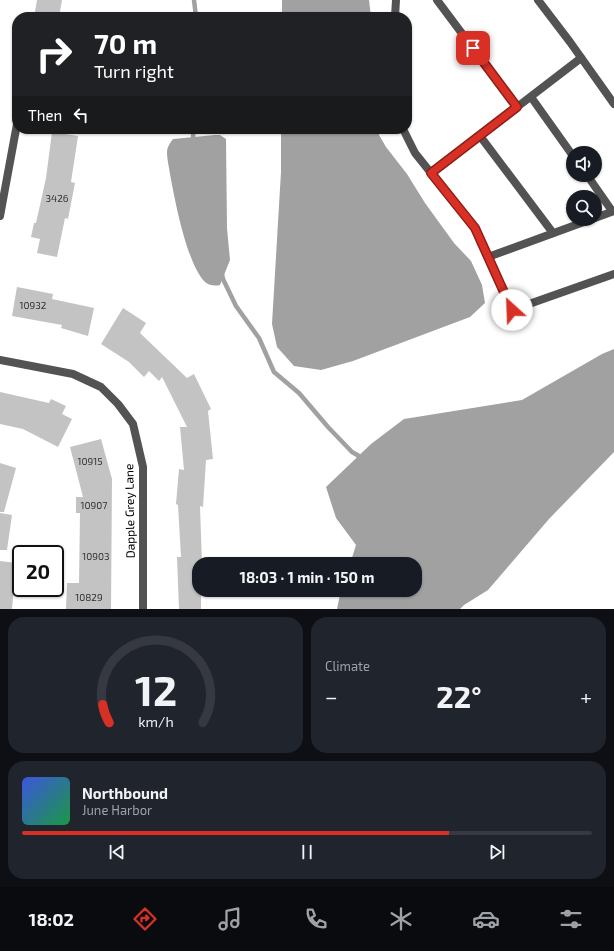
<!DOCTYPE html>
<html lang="en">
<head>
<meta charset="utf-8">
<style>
	body { margin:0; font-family:"Exo 2",sans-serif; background:#20242c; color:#f1f3f6; height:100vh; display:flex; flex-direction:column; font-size:15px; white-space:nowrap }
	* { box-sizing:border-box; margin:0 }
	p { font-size:13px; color:#9ea1a6 }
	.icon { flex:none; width:22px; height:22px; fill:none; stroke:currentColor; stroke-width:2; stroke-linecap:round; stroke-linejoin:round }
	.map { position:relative; height:609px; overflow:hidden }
	.drawer { display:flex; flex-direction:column; gap:8px; padding:8px; background:#0d0f14; flex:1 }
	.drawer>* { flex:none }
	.top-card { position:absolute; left:12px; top:12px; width:400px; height:122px; border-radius:16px; box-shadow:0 1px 3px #0004; background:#202124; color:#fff; overflow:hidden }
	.controls { position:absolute; left:566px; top:146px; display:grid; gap:8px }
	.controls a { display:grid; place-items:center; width:36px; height:36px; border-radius:50%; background:#171b24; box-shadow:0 1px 3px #0004; font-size:20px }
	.speed { position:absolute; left:12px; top:545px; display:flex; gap:8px; font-size:20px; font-weight:700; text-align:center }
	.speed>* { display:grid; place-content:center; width:52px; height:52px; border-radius:50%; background:#171b24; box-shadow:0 1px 3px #0004; line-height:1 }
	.speed .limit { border:2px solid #111; border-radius:6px; background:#fff; color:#111 }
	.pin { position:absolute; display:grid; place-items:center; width:34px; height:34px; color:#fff; margin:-17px; border-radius:8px; box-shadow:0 2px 6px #0006 }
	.me { position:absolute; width:44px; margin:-22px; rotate:335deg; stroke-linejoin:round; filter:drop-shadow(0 0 3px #0008) }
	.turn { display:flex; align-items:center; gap:14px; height:84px; padding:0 16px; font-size:18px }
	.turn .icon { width:52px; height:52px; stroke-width:2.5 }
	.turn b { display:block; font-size:28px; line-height:34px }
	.then { display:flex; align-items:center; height:38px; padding:0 16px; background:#0003; gap:8px; font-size:15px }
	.big { font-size:30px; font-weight:700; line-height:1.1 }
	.drawer .widget { flex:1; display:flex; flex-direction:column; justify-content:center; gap:6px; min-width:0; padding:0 14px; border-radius:16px; background:#20242c }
	.drawer .dial { align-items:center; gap:0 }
	.dial svg { height:104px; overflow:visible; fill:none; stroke:#363941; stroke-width:7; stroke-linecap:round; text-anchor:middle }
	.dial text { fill:#f1f3f6; stroke:none }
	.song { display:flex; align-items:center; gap:12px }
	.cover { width:48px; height:48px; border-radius:6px; background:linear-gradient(135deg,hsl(230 70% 55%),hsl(140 70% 35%)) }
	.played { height:4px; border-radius:2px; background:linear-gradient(90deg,#d93025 75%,#363941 75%) }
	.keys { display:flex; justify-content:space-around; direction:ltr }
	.heat { display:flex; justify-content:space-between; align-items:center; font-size:22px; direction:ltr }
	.drawer .tiles { flex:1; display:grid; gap:8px; grid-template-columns:1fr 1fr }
	.widget:last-child { grid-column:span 2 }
	.trip { position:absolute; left:192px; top:557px; width:230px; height:40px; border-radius:16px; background:#171b24; box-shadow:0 1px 3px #0004; font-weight:700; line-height:40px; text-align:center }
	.tabs { display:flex; height:64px; justify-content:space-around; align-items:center; background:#090b0e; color:#9ea1a6 }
	.tabs .icon { width:28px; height:28px }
	.tabs .current { color:#d93025 }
	.tabs b { font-size:18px; color:#f1f3f6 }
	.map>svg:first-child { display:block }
	.water { fill:#a1a1a1 }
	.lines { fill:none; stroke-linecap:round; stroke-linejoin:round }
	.stream { stroke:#a1a1a1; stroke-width:4.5 }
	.building { fill:#c3c3c3 }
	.lane { stroke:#535353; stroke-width:8 }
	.street { stroke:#535353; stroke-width:8 }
	.route-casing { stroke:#8d1f18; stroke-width:10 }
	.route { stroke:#d93025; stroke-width:7 }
	.labels { text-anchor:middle; stroke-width:4; stroke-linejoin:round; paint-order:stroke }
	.number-label { font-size:10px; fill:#313131 }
	.street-label { font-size:12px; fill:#000; stroke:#fff }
</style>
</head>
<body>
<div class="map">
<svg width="614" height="609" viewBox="0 0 614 609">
	<rect width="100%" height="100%" fill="#fff"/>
	<!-- water -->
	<g class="water">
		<polygon points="282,0 369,0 371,17 282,17"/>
		<polygon points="281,129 379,129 379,135 386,147 407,174 425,203 454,243 471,261 482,285 485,303 470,317 353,361 321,370 294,366 277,347 272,324 281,172"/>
		<path d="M215 135H220L226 139 227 228 230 260 220 285C215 286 210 286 205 282 187 264 175 201 170 174 169 167 167 159 167 153 167 147 170 143 173 139Z"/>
		<polygon points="614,349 614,452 549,519 488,590 464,605 460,609 337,609 341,590 415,590 415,564 350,564 356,545 336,518 326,487 371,444 404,419 522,400 602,354"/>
	</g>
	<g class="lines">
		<!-- stream -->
		<g class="stream">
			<polyline points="194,0 196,17"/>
			<polyline points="194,129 193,136 194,141"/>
			<polyline points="222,274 223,279 236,306 259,338 274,372 299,393 328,427 352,452 359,456 358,461"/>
		</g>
	</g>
	<!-- building -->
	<g class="building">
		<polygon points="37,0 62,0 59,17 34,17"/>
		<polygon points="52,132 78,136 71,182 75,183 68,219 65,218 57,257 37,253 40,239 31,237 34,223 36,223 46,178"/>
		<polygon points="17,287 53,294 52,299 94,308 88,336 61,328 62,325 12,316"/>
		<polygon points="123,308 146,323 140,333 187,378 194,374 211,409 208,411 213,459 206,460 203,507 200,506 202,564 199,564 199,590 201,590 201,609 179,609 177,557 181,557 178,505 176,504 179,469 184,470 180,427 187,427 162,377 159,381 149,371 144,377 129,362 101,344"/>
		<polygon points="0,392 49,403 51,399 66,406 62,414 72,419 58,447 23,429 0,424"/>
		<polygon points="101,439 112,479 111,609 66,609 67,583 79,583 80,513 76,513 76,497 83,497 70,447"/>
		<polygon points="0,463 16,468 4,512 0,512"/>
		<polygon points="0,513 12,515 7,550 0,550"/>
		<polygon points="0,561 16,563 12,609 0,609"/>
	</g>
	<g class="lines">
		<!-- lane -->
		<g class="lane">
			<polyline points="437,0 517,107"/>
			<polyline points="538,0 570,42 614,104"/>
			<polyline points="395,17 396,0"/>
			<polyline points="531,97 573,156"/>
			<polyline points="403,129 415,153 475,228 512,310 614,274"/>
			<polyline points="480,136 553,233"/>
			<polyline points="431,173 581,58"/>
			<polyline points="587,175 612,211"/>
			<polyline points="595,218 614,211"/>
			<polyline points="488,257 592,219"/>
		</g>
		<!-- street -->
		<g class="street">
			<polyline points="0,216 17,124"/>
			<polyline points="0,360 73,374 101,387 118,404 133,424 143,467 143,609"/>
		</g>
	</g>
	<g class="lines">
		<!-- route casing -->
		<g class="route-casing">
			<polyline id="route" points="473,48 517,107 431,173 475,228 512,310"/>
		</g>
		<!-- route -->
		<use href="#route" class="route"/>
	</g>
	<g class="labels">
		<!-- number labels -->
		<g class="number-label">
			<text x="57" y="202">3426</text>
			<text x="33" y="309">10932</text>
			<text x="90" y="465">10915</text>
			<text x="94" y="509">10907</text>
			<text x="96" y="560">10903</text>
			<text x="89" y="601">10829</text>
		</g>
		<!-- street labels -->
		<g class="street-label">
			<text transform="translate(130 511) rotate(-91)" y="4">Dapple Grey Lane</text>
		</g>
	</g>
</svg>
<div class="controls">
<a><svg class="icon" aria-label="sound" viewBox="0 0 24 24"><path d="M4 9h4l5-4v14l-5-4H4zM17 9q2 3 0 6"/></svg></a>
<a><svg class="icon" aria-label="search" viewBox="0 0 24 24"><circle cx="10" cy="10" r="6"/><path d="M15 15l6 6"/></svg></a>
</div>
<div class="speed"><div class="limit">20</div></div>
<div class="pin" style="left:473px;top:48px;background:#d93025"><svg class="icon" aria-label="arrive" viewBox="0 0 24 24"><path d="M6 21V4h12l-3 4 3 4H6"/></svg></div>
<svg class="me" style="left:512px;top:310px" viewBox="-20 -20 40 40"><circle r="19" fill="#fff"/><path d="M0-13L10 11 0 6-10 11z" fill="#d93025"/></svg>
<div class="trip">18:03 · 1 min · 150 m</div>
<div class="top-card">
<div class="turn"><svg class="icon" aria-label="right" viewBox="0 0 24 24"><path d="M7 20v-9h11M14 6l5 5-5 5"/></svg><div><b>70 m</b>Turn right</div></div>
<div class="then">Then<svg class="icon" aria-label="left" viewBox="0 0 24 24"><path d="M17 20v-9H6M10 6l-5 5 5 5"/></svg></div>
</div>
</div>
<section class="drawer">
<div class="tiles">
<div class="widget dial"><svg viewBox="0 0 100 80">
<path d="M14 69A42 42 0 1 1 86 69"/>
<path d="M14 69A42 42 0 0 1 9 55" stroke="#d93025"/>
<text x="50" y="56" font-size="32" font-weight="700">12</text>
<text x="50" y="72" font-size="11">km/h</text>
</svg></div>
<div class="widget"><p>Climate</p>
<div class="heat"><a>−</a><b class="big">22°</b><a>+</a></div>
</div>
<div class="widget">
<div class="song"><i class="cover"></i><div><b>Northbound</b><p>June Harbor</p></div></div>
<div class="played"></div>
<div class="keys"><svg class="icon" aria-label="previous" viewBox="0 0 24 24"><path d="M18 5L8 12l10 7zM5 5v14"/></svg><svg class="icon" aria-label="pause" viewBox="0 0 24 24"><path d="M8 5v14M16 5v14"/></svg><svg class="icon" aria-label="next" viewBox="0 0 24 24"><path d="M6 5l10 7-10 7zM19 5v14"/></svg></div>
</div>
</div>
</section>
<nav class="tabs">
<b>18:02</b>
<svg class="icon current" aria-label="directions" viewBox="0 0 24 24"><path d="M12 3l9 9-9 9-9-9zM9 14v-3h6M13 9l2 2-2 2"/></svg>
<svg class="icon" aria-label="music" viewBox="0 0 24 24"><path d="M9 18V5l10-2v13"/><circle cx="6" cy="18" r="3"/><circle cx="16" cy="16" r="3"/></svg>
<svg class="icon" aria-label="phone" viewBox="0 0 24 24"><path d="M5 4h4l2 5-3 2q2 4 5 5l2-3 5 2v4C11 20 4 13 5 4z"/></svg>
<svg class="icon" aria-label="climate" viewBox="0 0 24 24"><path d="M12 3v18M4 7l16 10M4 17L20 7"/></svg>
<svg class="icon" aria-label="car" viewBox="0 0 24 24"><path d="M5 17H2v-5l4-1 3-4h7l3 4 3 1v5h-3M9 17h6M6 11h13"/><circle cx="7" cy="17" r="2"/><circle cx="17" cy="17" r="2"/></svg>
<svg class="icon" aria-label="filters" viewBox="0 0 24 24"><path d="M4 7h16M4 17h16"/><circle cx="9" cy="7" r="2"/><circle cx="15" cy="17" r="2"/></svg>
</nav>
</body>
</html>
